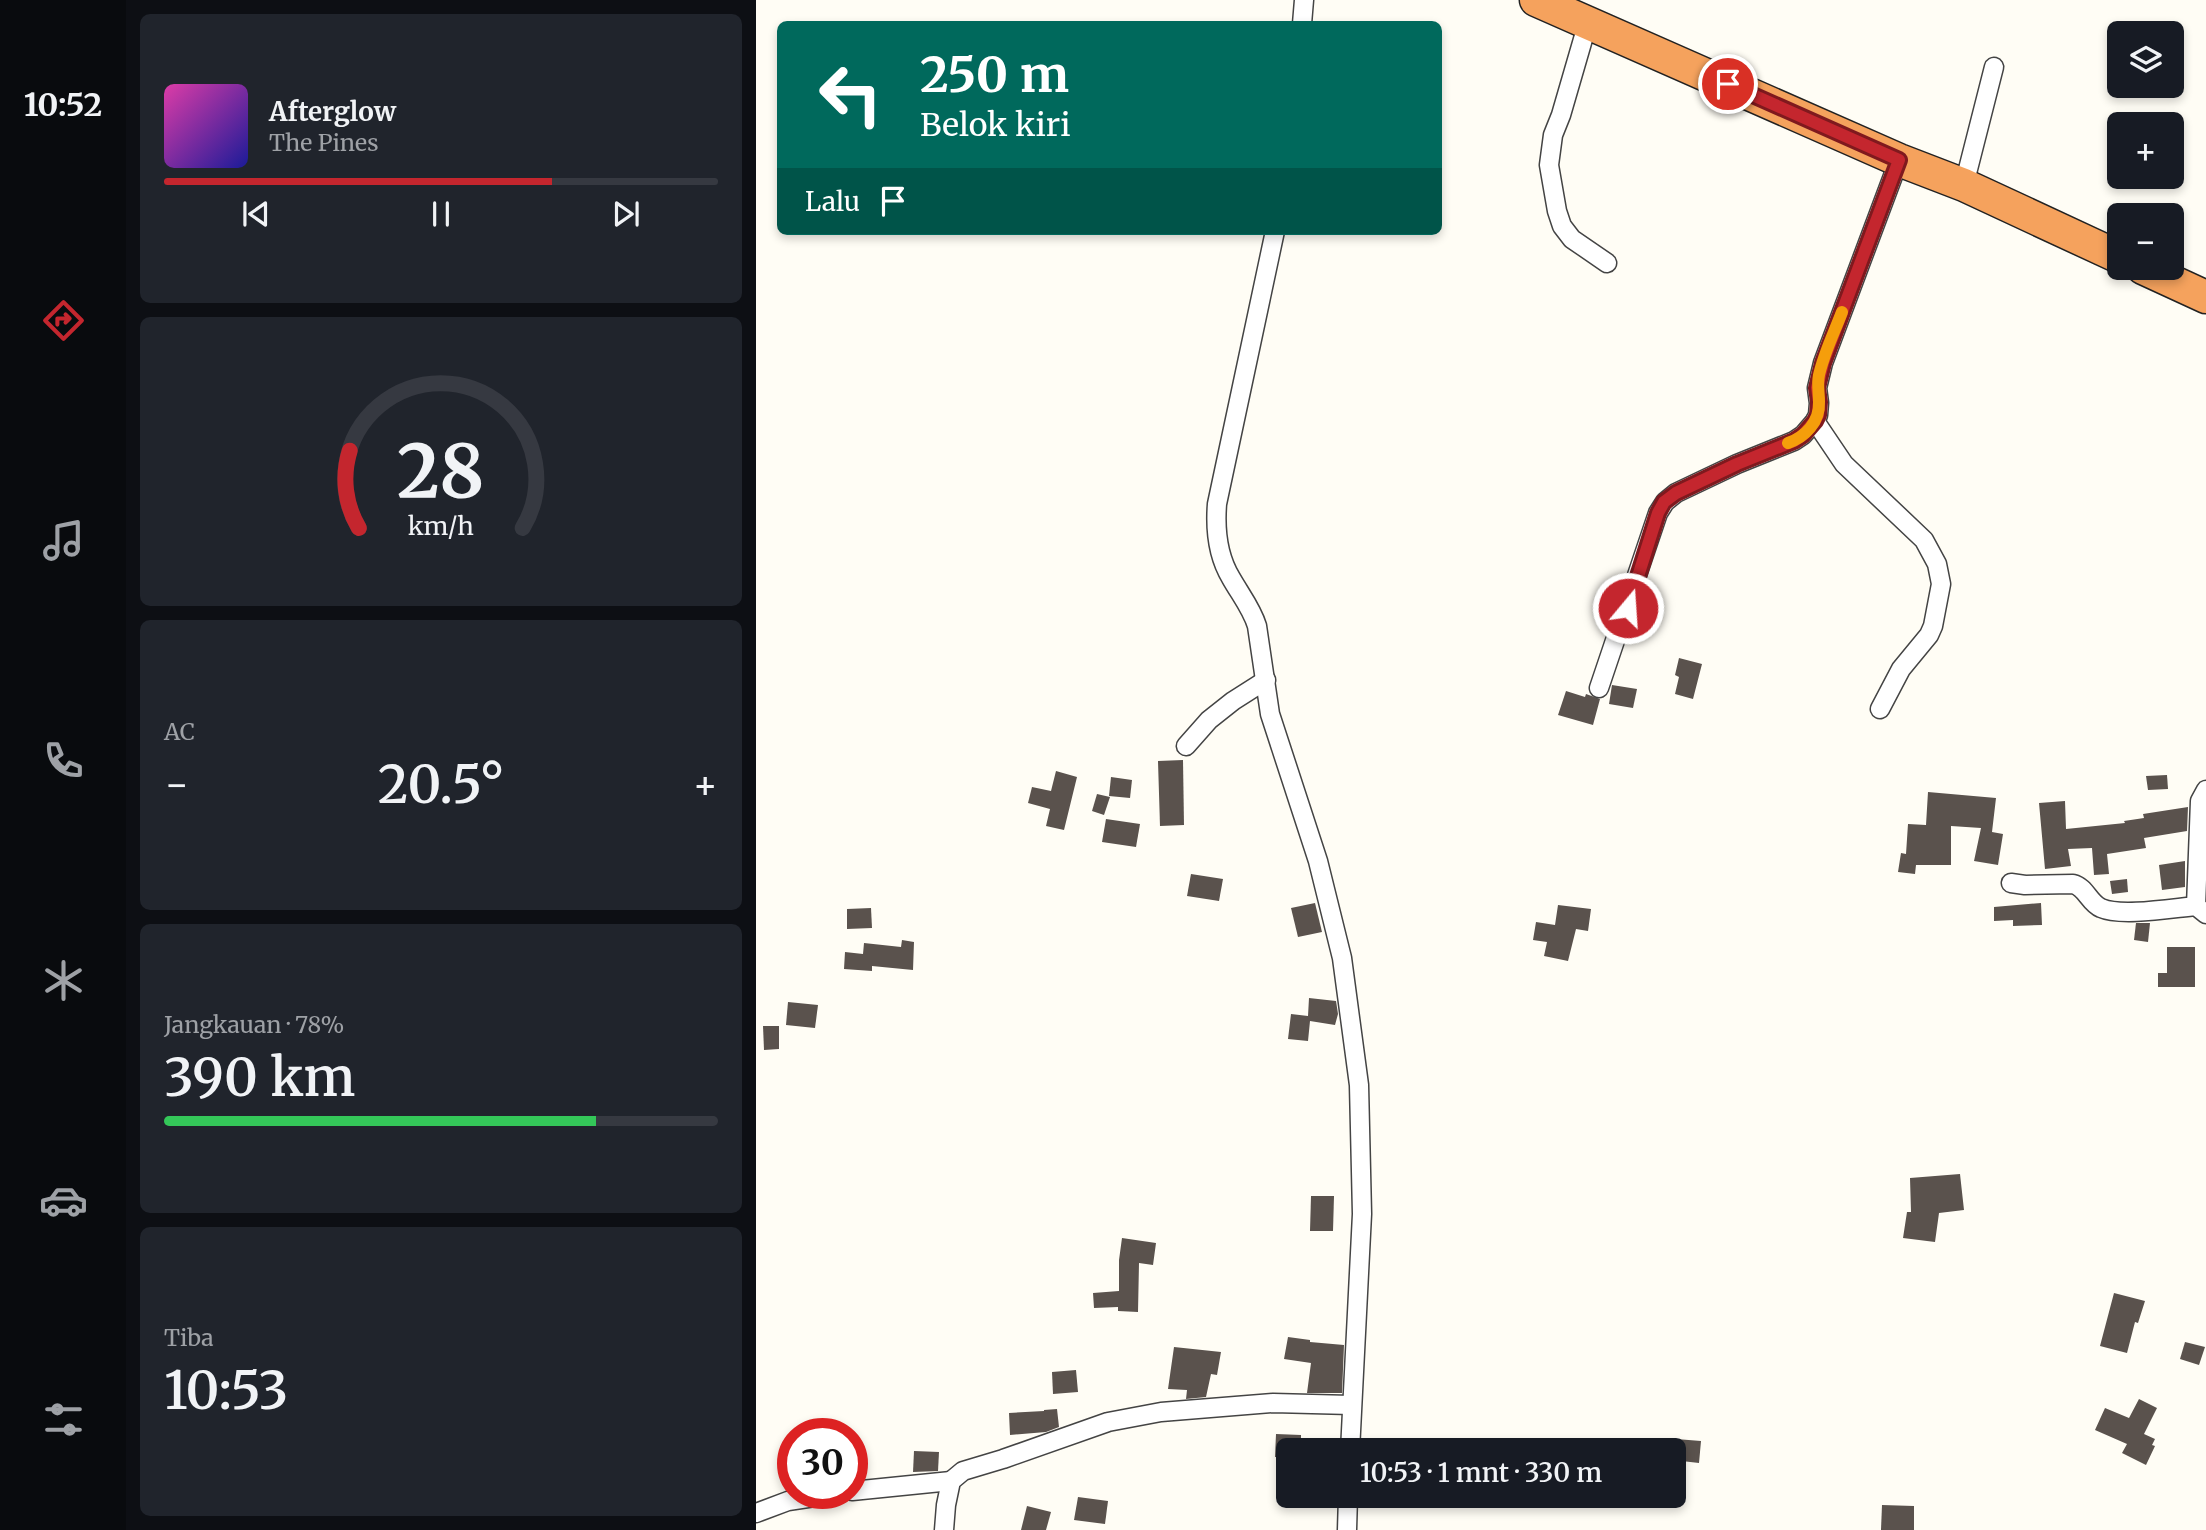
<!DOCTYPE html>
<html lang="id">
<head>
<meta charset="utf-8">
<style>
	body { margin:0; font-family:Merriweather,serif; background:#20242c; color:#f1f3f6; height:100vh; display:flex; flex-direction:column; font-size:26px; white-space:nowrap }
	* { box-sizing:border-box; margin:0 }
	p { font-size:23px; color:#9ea1a6 }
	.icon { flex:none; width:38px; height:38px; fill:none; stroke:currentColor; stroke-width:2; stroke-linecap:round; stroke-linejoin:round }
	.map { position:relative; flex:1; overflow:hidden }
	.drawer { display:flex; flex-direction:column; gap:14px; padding:14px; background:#0d0f14; width:630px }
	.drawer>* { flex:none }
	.banner { position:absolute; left:21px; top:21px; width:665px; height:214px; border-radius:10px; box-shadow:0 4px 10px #0003; background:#00695c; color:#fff; overflow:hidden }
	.buttons { position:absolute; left:1351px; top:21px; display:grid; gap:14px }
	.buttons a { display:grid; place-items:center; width:77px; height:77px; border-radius:10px; background:#171b24; box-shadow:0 4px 10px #0003; font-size:35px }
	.speed { position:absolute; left:21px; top:1418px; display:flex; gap:14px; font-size:35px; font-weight:700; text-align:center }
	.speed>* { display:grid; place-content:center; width:91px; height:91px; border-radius:50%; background:#171b24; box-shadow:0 4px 10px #0003; line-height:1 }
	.speed .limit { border:10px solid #d22; background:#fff; color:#111 }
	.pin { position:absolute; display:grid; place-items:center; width:60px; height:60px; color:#fff; margin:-30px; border:4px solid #fff; border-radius:50%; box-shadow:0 2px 7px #0007 }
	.me { position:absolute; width:77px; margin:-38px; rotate:18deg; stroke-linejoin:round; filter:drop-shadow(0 0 5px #0008) }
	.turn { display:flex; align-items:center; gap:24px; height:147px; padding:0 28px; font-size:32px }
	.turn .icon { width:91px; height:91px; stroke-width:2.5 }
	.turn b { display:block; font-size:49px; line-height:60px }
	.then { display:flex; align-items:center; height:66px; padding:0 28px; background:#0003; gap:14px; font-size:26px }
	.big { font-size:52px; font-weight:600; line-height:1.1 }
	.drawer .tile { flex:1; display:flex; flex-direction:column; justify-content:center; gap:10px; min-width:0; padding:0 24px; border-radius:10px; background:#20242c }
	.drawer .dial { align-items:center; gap:0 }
	.dial svg { height:182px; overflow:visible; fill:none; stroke:#363941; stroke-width:7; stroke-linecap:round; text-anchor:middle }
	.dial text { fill:#f1f3f6; stroke:none }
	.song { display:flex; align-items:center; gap:21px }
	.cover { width:84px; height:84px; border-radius:10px; background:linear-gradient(135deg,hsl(320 70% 55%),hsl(240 70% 35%)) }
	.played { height:7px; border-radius:4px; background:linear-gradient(90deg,#c4262e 70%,#363941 70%) }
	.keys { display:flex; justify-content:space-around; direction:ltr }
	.heat { display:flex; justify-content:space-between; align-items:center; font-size:38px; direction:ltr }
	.charge { height:10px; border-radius:5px; background:linear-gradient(90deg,#34c759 78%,#363941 0) }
	.trip { position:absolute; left:520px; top:1438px; width:410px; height:70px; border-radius:10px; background:#171b24; box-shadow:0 4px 10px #0003; font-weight:600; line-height:70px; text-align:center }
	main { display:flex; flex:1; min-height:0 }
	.menu { display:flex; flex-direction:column; width:126px; justify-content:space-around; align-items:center; background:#090b0e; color:#9ea1a6 }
	.menu .icon { width:49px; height:49px }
	.menu .on { color:#c4262e }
	.menu b { font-size:32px; color:#f1f3f6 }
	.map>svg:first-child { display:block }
	.building { fill:#5a524d }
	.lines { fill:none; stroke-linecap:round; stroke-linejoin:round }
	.street-casing { stroke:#444; stroke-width:21 }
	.highway-casing { stroke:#222; stroke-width:35 }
	.street { stroke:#fff; stroke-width:18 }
	.highway { stroke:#f5a25d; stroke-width:32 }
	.route-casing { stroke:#7f191e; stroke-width:18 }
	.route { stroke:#c4262e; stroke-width:12 }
	.slow { stroke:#f59e0b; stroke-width:12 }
</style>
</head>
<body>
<main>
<nav class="menu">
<b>10:52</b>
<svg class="icon on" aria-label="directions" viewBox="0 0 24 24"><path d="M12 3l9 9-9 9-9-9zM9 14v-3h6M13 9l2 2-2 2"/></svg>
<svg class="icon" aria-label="music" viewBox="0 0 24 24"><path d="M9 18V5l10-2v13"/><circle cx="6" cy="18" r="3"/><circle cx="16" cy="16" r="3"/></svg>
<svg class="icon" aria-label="phone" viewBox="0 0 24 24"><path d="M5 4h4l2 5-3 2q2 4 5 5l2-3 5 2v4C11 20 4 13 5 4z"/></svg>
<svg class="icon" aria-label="climate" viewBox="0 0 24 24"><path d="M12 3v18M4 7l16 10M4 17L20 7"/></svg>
<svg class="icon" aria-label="car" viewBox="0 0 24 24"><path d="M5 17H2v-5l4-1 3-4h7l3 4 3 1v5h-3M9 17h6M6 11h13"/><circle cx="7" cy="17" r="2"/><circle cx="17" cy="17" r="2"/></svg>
<svg class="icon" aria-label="filters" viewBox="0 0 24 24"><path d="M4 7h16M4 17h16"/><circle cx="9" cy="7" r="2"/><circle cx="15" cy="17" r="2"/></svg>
</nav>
<section class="drawer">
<div class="tile">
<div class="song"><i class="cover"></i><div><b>Afterglow</b><p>The Pines</p></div></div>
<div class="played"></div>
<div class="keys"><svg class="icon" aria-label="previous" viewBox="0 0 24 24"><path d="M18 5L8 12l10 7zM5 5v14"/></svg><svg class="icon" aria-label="pause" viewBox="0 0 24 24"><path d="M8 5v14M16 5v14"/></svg><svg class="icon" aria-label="next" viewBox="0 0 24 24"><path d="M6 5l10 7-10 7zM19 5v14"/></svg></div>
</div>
<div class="tile dial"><svg viewBox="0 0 100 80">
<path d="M14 69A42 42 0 1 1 86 69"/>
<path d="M14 69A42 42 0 0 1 10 35" stroke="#c4262e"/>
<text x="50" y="56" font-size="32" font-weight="700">28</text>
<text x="50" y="72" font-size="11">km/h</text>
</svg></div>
<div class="tile"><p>AC</p>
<div class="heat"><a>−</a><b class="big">20.5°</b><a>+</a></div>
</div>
<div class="tile"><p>Jangkauan · 78%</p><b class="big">390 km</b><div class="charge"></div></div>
<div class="tile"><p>Tiba</p><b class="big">10:53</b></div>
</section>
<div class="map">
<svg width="1450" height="1530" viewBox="0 0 1450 1530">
	<rect width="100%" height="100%" fill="#fffdf5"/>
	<!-- building -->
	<g class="building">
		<polygon points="923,658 946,664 937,699 919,694 923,677 919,675"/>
		<polygon points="856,685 881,689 877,708 853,704"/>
		<polygon points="810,691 829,697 830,694 844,699 837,725 802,715"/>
		<polygon points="427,760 428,825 404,826 402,761"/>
		<polygon points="300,771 321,777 308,830 290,826 294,809 272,803 276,787 295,791"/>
		<polygon points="1411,775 1412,789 1392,790 1390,776"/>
		<polygon points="355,777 376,780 374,798 353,796"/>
		<polygon points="1172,792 1240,798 1236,832 1247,834 1242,865 1218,861 1225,828 1195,826 1195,865 1160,865 1159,874 1142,872 1145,853 1150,854 1152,824 1170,825"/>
		<polygon points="341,794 354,797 348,815 336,811"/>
		<polygon points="1309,801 1310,829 1369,823 1368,821 1388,818 1387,814 1432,807 1431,831 1388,838 1390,848 1351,854 1353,874 1338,875 1336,848 1312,849 1315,866 1289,869 1283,803"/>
		<polygon points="350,819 384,824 380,847 346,842"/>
		<polygon points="1429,861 1429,887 1406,890 1403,865"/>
		<polygon points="435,874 467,879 463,901 431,896"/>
		<polygon points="1371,879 1372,892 1356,894 1354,881"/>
		<polygon points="559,903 566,932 542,937 535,908"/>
		<polygon points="1285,903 1286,925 1257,926 1257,920 1238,921 1238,907"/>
		<polygon points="802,905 835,909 832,931 820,929 812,961 788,956 791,942 777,940 780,922 799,925"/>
		<polygon points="115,908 116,928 91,929 91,909"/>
		<polygon points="1380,923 1394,923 1392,942 1378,940"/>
		<polygon points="146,940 158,942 157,970 116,966 116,971 88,969 89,952 107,954 108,943 145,947"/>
		<polygon points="1411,947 1439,947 1439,987 1402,987 1402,973 1411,973"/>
		<polygon points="553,998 580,1001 582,1014 579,1025 554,1021 552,1041 532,1039 535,1014 552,1016"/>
		<polygon points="32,1002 62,1005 59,1028 30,1025"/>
		<polygon points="7,1026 23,1026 23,1049 8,1050"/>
		<polygon points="1204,1174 1208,1210 1183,1213 1179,1242 1147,1238 1151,1212 1155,1212 1154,1178"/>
		<polygon points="555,1196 578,1196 577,1231 554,1231"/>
		<polygon points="366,1238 400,1243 397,1265 383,1263 382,1312 362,1311 362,1307 338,1308 337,1293 363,1291 363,1260"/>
		<polygon points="1358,1293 1389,1301 1382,1323 1379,1322 1371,1353 1344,1346"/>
		<polygon points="532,1337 554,1340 554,1342 588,1345 586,1393 551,1393 555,1363 528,1359"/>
		<polygon points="1429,1342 1449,1347 1443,1365 1424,1359"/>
		<polygon points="418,1347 465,1352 461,1375 455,1374 450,1397 430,1399 431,1390 412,1389"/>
		<polygon points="320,1370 322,1392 297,1394 296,1372"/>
		<polygon points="1383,1399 1401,1408 1388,1434 1399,1439 1396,1445 1399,1446 1390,1465 1366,1453 1371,1444 1339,1430 1349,1408 1373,1418"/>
		<polygon points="301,1409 303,1427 290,1432 254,1435 253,1413 288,1411 288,1410"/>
		<polygon points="520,1434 545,1435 545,1451 532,1451 532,1458 519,1457"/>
		<polygon points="920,1439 945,1441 943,1463 917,1460"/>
		<polygon points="158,1451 183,1452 182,1471 157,1472"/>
		<polygon points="322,1497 352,1501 349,1524 318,1520"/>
		<polygon points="1126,1505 1158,1506 1158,1530 1125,1530"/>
		<polygon points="271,1506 295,1512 290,1530 265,1530"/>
	</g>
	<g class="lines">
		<!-- street casing -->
		<g class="street-casing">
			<g id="street">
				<polyline points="832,22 805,115 797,135 793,165 801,211 806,226 816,239 851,263"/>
				<polyline points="546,24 548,0"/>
				<polyline points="1208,185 1238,67"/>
				<path d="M519 231 461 504C459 530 461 555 475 578 484 594 496 609 501 626L514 714 562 861 586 958 603 1085 606 1214 594 1451"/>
				<polyline points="1059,421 1088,464 1168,540 1181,564 1185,584 1177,626 1173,635 1145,669 1124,709"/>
				<polyline points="843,688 902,513 909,502 920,493 981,464 1038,441 1047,435 1059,421 1062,415 1063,403 1061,388 1067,363 1143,160"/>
				<polyline points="430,746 453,720 477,701 510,680"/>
				<path d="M1255 883 1269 885 1317 884C1330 887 1333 903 1345 908 1365 917 1417 908 1440 906L1450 914"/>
				<polyline points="1440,906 1444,801 1450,790"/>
				<polyline points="96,1491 195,1481"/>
				<polyline points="0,1513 32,1501 85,1493"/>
				<polyline points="188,1530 190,1505 195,1481 207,1471 247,1459 352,1422 405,1412 517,1403 595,1405"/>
				<polyline points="591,1530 592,1496"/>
			</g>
		</g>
		<!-- highway casing -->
		<g class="highway-casing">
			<g id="highway">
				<polyline points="780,0 1143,160 1208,185 1363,257"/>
				<polyline points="1387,268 1450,297"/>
			</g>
		</g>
		<!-- street -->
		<use href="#street" class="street"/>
		<!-- highway -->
		<use href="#highway" class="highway"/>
	</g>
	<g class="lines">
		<!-- route casing -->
		<g class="route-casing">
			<polyline id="route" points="872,608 902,513 908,502 920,493 981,464 1038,441 1047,435 1059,421 1062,415 1063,402 1061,388 1067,363 1143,160 972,84"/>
		</g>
		<!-- route -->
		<use href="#route" class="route"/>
		<!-- slow -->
		<path class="slow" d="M1032 443C1049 437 1064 422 1063 402 1063 392 1061 385 1063 375 1068 353 1078 333 1086 312"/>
	</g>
</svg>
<div class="buttons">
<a><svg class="icon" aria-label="layers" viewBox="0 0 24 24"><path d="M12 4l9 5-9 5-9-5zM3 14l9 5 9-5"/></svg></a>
<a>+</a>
<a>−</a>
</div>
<div class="speed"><div class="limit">30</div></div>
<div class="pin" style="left:972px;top:84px;background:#d93025"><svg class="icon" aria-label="arrive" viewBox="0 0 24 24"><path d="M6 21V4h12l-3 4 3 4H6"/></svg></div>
<svg class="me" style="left:872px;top:608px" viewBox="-20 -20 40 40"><circle r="17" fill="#c4262e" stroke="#fff" stroke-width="3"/><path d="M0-11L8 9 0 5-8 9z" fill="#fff"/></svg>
<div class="trip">10:53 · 1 mnt · 330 m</div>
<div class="banner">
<div class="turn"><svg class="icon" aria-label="left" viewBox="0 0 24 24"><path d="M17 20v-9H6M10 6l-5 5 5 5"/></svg><div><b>250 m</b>Belok kiri</div></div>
<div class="then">Lalu<svg class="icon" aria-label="arrive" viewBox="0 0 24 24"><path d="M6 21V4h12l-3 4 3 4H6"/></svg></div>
</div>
</div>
</main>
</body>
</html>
